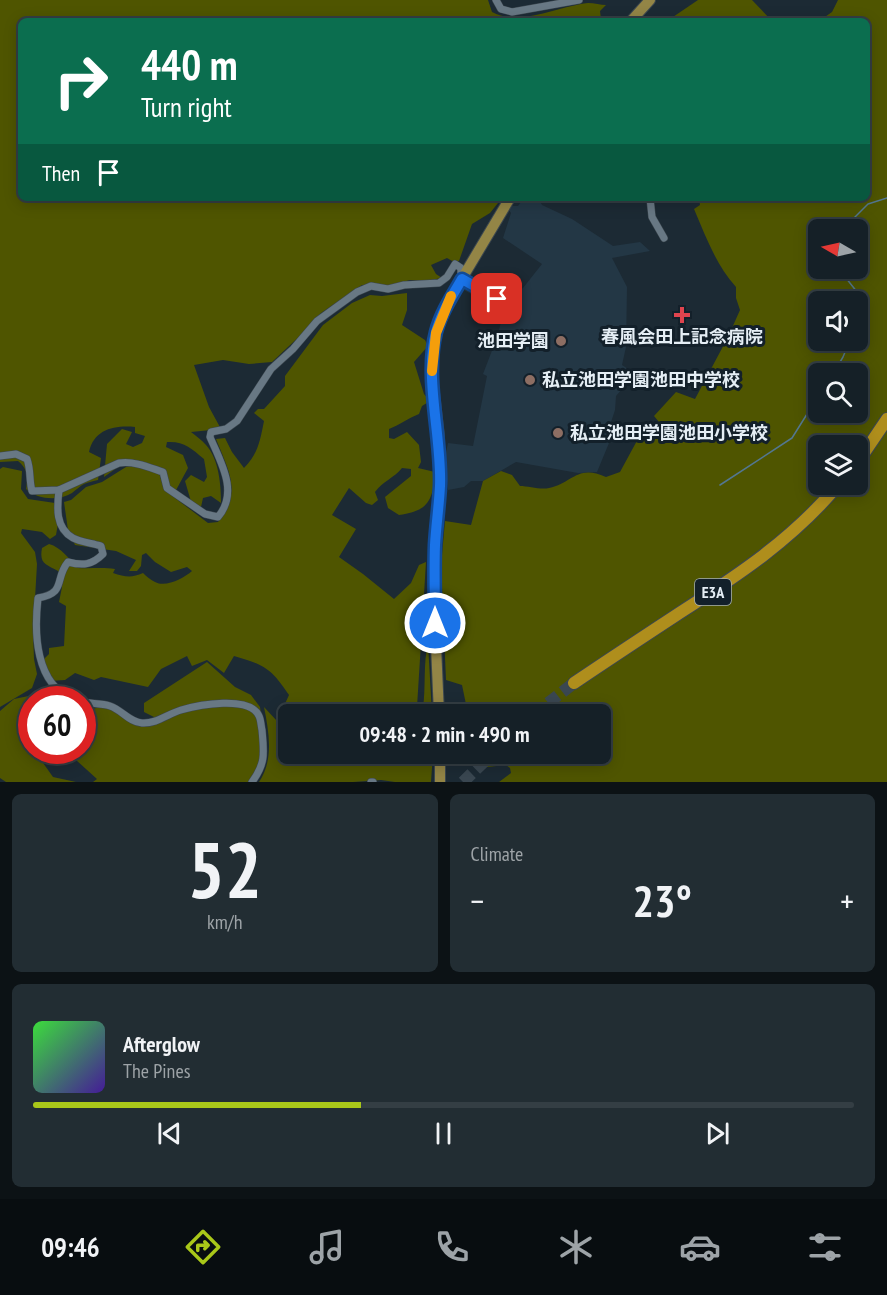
<!DOCTYPE html>
<html lang="en">
<head>
<meta charset="utf-8">
<style>
	body { margin:0; font-family:"PT Sans Narrow","Noto Sans JP",sans-serif; background:#222d33; color:#f1f3f6; height:100vh; display:flex; flex-direction:column; font-size:22px; white-space:nowrap }
	* { box-sizing:border-box; margin:0 }
	p { font-size:20px; color:#9da3a7 }
	.icon { flex:none; width:33px; height:33px; fill:none; stroke:currentColor; stroke-width:2; stroke-linecap:round; stroke-linejoin:round }
	.map { position:relative; height:782px; overflow:hidden }
	.details { display:flex; flex-direction:column; gap:12px; padding:12px; background:#0c1215; flex:1 }
	.details>* { flex:none }
	.hud { position:absolute; left:18px; top:18px; width:852px; height:183px; border-radius:9px; box-shadow:0 3px 15px #0003,0 0 0 2px #343e44; background:#0b6e4f; color:#fff; overflow:hidden }
	.needle { width:39px; rotate:279deg }
	.controls { position:absolute; left:808px; top:219px; display:grid; gap:12px }
	.controls a { display:grid; place-items:center; width:60px; height:60px; border-radius:9px; background:#152027; box-shadow:0 3px 15px #0003,0 0 0 2px #343e44; font-size:30px }
	.speed { position:absolute; left:18px; top:686px; display:flex; gap:12px; font-size:30px; font-weight:700; text-align:center }
	.speed>* { display:grid; place-content:center; width:78px; height:78px; border-radius:50%; background:#152027; box-shadow:0 3px 15px #0003,0 0 0 2px #343e44; line-height:1 }
	.speed .limit { border:9px solid #d22; background:#fff; color:#111 }
	.pin { position:absolute; display:grid; place-items:center; width:51px; height:51px; color:#fff; margin:-26px; border-radius:12px; box-shadow:0 3px 9px #0006 }
	.me { position:absolute; width:66px; margin:-33px; rotate:0deg; stroke-linejoin:round; filter:drop-shadow(0 0 4px #0008) }
	.turn { display:flex; align-items:center; gap:21px; height:126px; padding:0 24px; font-size:27px }
	.turn .icon { width:78px; height:78px; stroke-width:2.5 }
	.turn b { display:block; font-size:42px; line-height:51px }
	.then { display:flex; align-items:center; height:57px; padding:0 24px; background:#0003; gap:12px; font-size:22px }
	.big { font-size:45px; font-weight:600; line-height:1.1 }
	.details .card { flex:1; display:flex; flex-direction:column; justify-content:center; gap:9px; min-width:0; padding:0 21px; border-radius:9px; background:#222d33 }
	.details .dial { align-items:center; gap:0 }
	.dial b { font-size:78px; line-height:1 }
	.song { display:flex; align-items:center; gap:18px }
	.cover { width:72px; height:72px; border-radius:9px; background:linear-gradient(135deg,hsl(120 70% 55%),hsl(260 70% 35%)) }
	.played { height:6px; border-radius:3px; background:linear-gradient(90deg,#a9c719 40%,#343e44 40%) }
	.keys { display:flex; justify-content:space-around; direction:ltr }
	.heat { display:flex; justify-content:space-between; align-items:center; font-size:33px; direction:ltr }
	.details .tiles { flex:1; display:grid; gap:12px; grid-template-columns:1fr 1fr }
	.card:last-child { grid-column:span 2 }
	.trip { position:absolute; left:278px; top:704px; width:333px; height:60px; border-radius:9px; background:#152027; box-shadow:0 3px 15px #0003,0 0 0 2px #343e44; font-weight:600; line-height:60px; text-align:center }
	.tab-bar { display:flex; height:96px; justify-content:space-around; align-items:center; background:#080d10; color:#9da3a7 }
	.tab-bar .icon { width:42px; height:42px }
	.tab-bar .selected { color:#a9c719 }
	.tab-bar b { font-size:27px; color:#f1f3f6 }
	.map>svg:first-child { display:block }
	.built { fill:#233745 }
	.forest { fill:#4f5500; fill-rule:evenodd }
	.lines { fill:none; stroke-linecap:round; stroke-linejoin:round }
	.stream { stroke:#537791; stroke-width:1.5 }
	.motorway-tunnel { stroke:#3a4751; stroke-width:12; stroke-dasharray:12 6; stroke-linecap:butt }
	.minor-casing { stroke:#3c474f; stroke-width:8 }
	.primary-casing { stroke:#3c474f; stroke-width:12 }
	.motorway-casing { stroke:#3c474f; stroke-width:14 }
	.minor { stroke:#687884; stroke-width:7 }
	.primary { stroke:#938546; stroke-width:10 }
	.motorway { stroke:#af8e1c; stroke-width:12 }
	.route-casing { stroke:#114b97; stroke-width:15 }
	.route { stroke:#1a73e8; stroke-width:10 }
	.slow { stroke:#f59e0b; stroke-width:10 }
	.health-dot { fill:#e0444e; stroke:#13202a; stroke-width:2 }
	.education-dot { fill:#8d6e63; stroke:#13202a; stroke-width:2 }
	.labels { text-anchor:middle; stroke-width:6; stroke-linejoin:round; paint-order:stroke }
	.shield { fill:#13202a; stroke:#a6b0b8; stroke-width:1.5 }
	.shield-label { font-size:16px; font-weight:bold; fill:#e5eef5 }
	.poi-label { font-size:18px; font-weight:bold; fill:#e5eef5; stroke:#13202a; text-anchor:start }
</style>
</head>
<body>
<div class="map">
<svg width="887" height="782" viewBox="0 0 887 782">
	<rect width="100%" height="100%" fill="#1c2a34"/>
	<!-- built -->
	<polygon class="built" points="524,198 538,198 542,205 572,219 613,246 640,242 650,251 612,258 627,287 626,347 622,365 628,369 622,389 616,396 615,410 607,434 609,443 597,472 578,473 516,462 483,481 471,481 464,487 448,490 445,457 448,443 473,446 487,376 483,374 498,335 502,317 500,310 464,290 471,278 501,298 513,296 523,288 542,264 503,238 511,213 509,210 512,206 518,206"/>
	<!-- forest -->
	<g class="forest">
		<path d="M0 0H488L492 12C519 27 559 6 588 3 594 3 601 5 606 5L600 11 601 19H582L577 21H21V198H502L490 213 472 224 459 261 454 262 447 258 431 265 436 274 442 278 425 281 410 280 392 285H362L321 313 305 331 272 362 249 364 223 360 194 365 209 407 221 429 191 432C196 436 202 440 206 445 219 459 221 485 221 503L211 496 203 498 201 507 192 505 185 481 191 475 204 482 207 477 204 459C191 448 184 441 167 442L166 447 183 455 188 468 175 492 166 485V474L162 468 148 466 135 461 118 467 104 477 107 444 122 429 132 432 126 444 133 447 142 443 145 436 135 433V427C115 425 94 429 89 452L101 458 98 480C94 481 88 482 84 484 80 486 76 490 72 493 59 501 38 500 26 489 28 477 28 469 18 461L0 462Z"/>
		<polygon points="698,0 752,0 772,21 667,21"/>
		<path d="M838 0H887V782H499L511 773 510 768 506 765 487 767 485 753H600V714H468L462 685 446 680 441 566 445 521 471 525 483 481 501 471 512 475 520 486C528 486 541 490 549 488 573 483 577 464 606 477L620 472 639 437 651 432 659 422 654 416 676 392 695 399 728 337 740 310 736 298V287C716 265 706 237 694 209L700 205 699 198H867V21H819L832 12ZM819 230H858V268H819ZM819 302H858V340H819ZM819 374H858V412H819ZM819 446H858V484H819Z"/>
		<path d="M407 293V310L402 325 425 340 428 346 414 362 424 394 430 401 422 406 419 414C408 418 400 425 389 429V438L394 439 407 432 419 445 421 462 418 468 435 472C433 500 429 511 399 515L388 508 385 497 411 476V469L402 468C394 478 383 481 375 492L378 500 372 505 366 503 349 488 332 515 356 529 339 557 363 574 394 599 411 583 419 565 426 562 417 707 423 708C426 687 423 664 428 643L432 714H288V753H433L431 782H395L381 780 353 782H259C274 760 269 732 264 707L277 721 289 695C271 668 265 665 234 656L224 673 207 660 192 666 187 656 161 669 148 687 101 677 94 680 75 673 65 680 50 681 41 662 49 654V648L64 646 66 606 59 602 62 587 58 571C46 564 39 564 42 548L49 544C61 547 70 560 78 568 90 569 102 567 115 569L113 573C125 577 132 578 143 573 146 576 151 580 155 582 166 588 184 578 192 571L187 567 171 572 155 562 146 553 142 555 141 566 137 571H129L136 560 116 551 75 545 68 530 64 502 71 500 86 487 102 482 126 467 134 465 159 473 164 489 175 498 208 523 218 522C242 491 229 472 216 439L225 438 232 452 244 468C258 454 260 441 264 421L254 413 258 409H264L285 386V376L323 325 352 303 370 295 382 296Z"/>
		<polygon points="3,467 22,471 21,489 28,499 55,503 59,518 56,535 50,539 42,532 22,529 21,533 35,552 37,564 33,633 34,659 37,674 32,688 0,707 0,469"/>
		<polygon points="207,662 235,687 251,695 260,707 267,751 259,776 248,782 93,782 97,779 76,760 72,750 82,750 83,714 87,710 110,705 148,724 154,717 144,712 144,703"/>
		<polygon points="48,692 57,696 55,699 32,699 32,750 38,750 41,760 53,777 76,782 6,782 0,778 0,711 14,699"/>
	</g>
	<g class="lines">
		<!-- stream -->
		<g class="stream">
			<polyline points="842,230 868,204 887,198"/>
			<polyline points="842,268 842,273 865,302 858,320"/>
			<polyline points="833,374 843,357 850,340"/>
			<polyline points="720,485 792,438 819,395"/>
		</g>
		<!-- motorway-tunnel -->
		<g class="motorway-tunnel">
			<polyline points="534,714 574,683"/>
			<polyline points="463,782 493,753"/>
		</g>
		<!-- minor casing -->
		<g class="minor-casing">
			<g id="minor">
				<polyline points="496,0 501,9 512,12 579,0"/>
				<polyline points="650,198 652,217 664,238"/>
				<path d="M0 456 16 454 27 459C31 470 29 480 32 491L59 490 119 463C135 461 148 467 163 472L167 488 205 514 218 517C239 492 221 463 210 437L211 432 226 429 237 421 271 369 293 349 317 321 357 292 371 286 388 289 404 285 439 283 447 277 455 264 461 268V279L503 302"/>
				<path d="M59 490C57 507 55 528 73 538 80 542 92 543 101 546L103 554C92 565 83 566 68 562 54 579 67 593 38 598 34 633 35 684 73 699"/>
				<path d="M82 702C91 704 101 703 110 706 122 710 129 722 142 723 156 724 168 714 181 710 198 705 250 695 259 716 261 720 261 726 262 730 264 753 266 763 252 782"/>
				<polyline points="371,782 373,782"/>
			</g>
		</g>
		<!-- primary casing -->
		<g class="primary-casing">
			<g id="primary">
				<polyline points="631,21 650,0"/>
				<polyline points="439,714 435,623 435,546 440,486 439,436 432,375 432,352 436,333 448,302 510,198"/>
				<polyline points="440,753 440,782"/>
			</g>
		</g>
		<!-- motorway casing -->
		<g class="motorway-casing">
			<g id="motorway">
				<polyline points="858,462 887,419"/>
				<path d="M574 683C608 660 643 637 678 614 738 575 792 540 839 484"/>
			</g>
		</g>
		<!-- minor -->
		<use href="#minor" class="minor"/>
		<!-- primary -->
		<use href="#primary" class="primary"/>
		<!-- motorway -->
		<use href="#motorway" class="motorway"/>
	</g>
	<g class="lines">
		<!-- route casing -->
		<g class="route-casing">
			<path id="route" d="M435 623C435 597 434 571 435 545 436 526 439 506 440 486 442 437 424 379 436 332 441 313 452 296 462 279L497 299"/>
		</g>
		<!-- route -->
		<use href="#route" class="route"/>
		<!-- slow -->
		<polyline class="slow" points="432,371 436,333 451,296"/>
	</g>
	<!-- markers -->
	<path class="health-dot" d="M679 306h6v6h6v6h-6v6h-6v-6h-6v-6h6z"/>
	<g class="education-dot">
		<circle cx="561" cy="341" r="6"/>
		<circle cx="530" cy="380" r="6"/>
		<circle cx="558" cy="433" r="6"/>
	</g>
	<g class="labels">
		<!-- shield labels -->
		<rect class="shield" x="695" y="579" width="36" height="26" rx="4.5"/>
		<g class="shield-label">
			<text x="713" y="598">E3A</text>
		</g>
		<!-- poi labels -->
		<g class="poi-label">
			<text x="682" y="343" text-anchor="middle">春風会田上記念病院</text>
			<text x="549" y="347" text-anchor="end">池田学園</text>
			<text x="542" y="386">私立池田学園池田中学校</text>
			<text x="570" y="439">私立池田学園池田小学校</text>
		</g>
	</g>
</svg>
<div class="controls">
<a><svg class="needle" viewBox="-14 -14 28 28"><path d="M0-13l5 13h-10z" fill="#e53935"/><path d="M0 13l5-13h-10z" fill="#9da3a7"/></svg></a>
<a><svg class="icon" aria-label="sound" viewBox="0 0 24 24"><path d="M4 9h4l5-4v14l-5-4H4zM17 9q2 3 0 6"/></svg></a>
<a><svg class="icon" aria-label="search" viewBox="0 0 24 24"><circle cx="10" cy="10" r="6"/><path d="M15 15l6 6"/></svg></a>
<a><svg class="icon" aria-label="layers" viewBox="0 0 24 24"><path d="M12 4l9 5-9 5-9-5zM3 14l9 5 9-5"/></svg></a>
</div>
<div class="speed"><div class="limit">60</div></div>
<div class="pin" style="left:497px;top:299px;background:#d93025"><svg class="icon" aria-label="arrive" viewBox="0 0 24 24"><path d="M6 21V4h12l-3 4 3 4H6"/></svg></div>
<svg class="me" style="left:435px;top:623px" viewBox="-20 -20 40 40"><circle r="17" fill="#1a73e8" stroke="#fff" stroke-width="3"/><path d="M0-11L8 9 0 5-8 9z" fill="#fff"/></svg>
<div class="trip">09:48 · 2 min · 490 m</div>
<div class="hud">
<div class="turn"><svg class="icon" aria-label="right" viewBox="0 0 24 24"><path d="M7 20v-9h11M14 6l5 5-5 5"/></svg><div><b>440 m</b>Turn right</div></div>
<div class="then">Then<svg class="icon" aria-label="arrive" viewBox="0 0 24 24"><path d="M6 21V4h12l-3 4 3 4H6"/></svg></div>
</div>
</div>
<section class="details">
<div class="tiles">
<div class="card dial"><b>52</b><p>km/h</p></div>
<div class="card"><p>Climate</p>
<div class="heat"><a>−</a><b class="big">23°</b><a>+</a></div>
</div>
<div class="card">
<div class="song"><i class="cover"></i><div><b>Afterglow</b><p>The Pines</p></div></div>
<div class="played"></div>
<div class="keys"><svg class="icon" aria-label="previous" viewBox="0 0 24 24"><path d="M18 5L8 12l10 7zM5 5v14"/></svg><svg class="icon" aria-label="pause" viewBox="0 0 24 24"><path d="M8 5v14M16 5v14"/></svg><svg class="icon" aria-label="next" viewBox="0 0 24 24"><path d="M6 5l10 7-10 7zM19 5v14"/></svg></div>
</div>
</div>
</section>
<nav class="tab-bar">
<b>09:46</b>
<svg class="icon selected" aria-label="directions" viewBox="0 0 24 24"><path d="M12 3l9 9-9 9-9-9zM9 14v-3h6M13 9l2 2-2 2"/></svg>
<svg class="icon" aria-label="music" viewBox="0 0 24 24"><path d="M9 18V5l10-2v13"/><circle cx="6" cy="18" r="3"/><circle cx="16" cy="16" r="3"/></svg>
<svg class="icon" aria-label="phone" viewBox="0 0 24 24"><path d="M5 4h4l2 5-3 2q2 4 5 5l2-3 5 2v4C11 20 4 13 5 4z"/></svg>
<svg class="icon" aria-label="climate" viewBox="0 0 24 24"><path d="M12 3v18M4 7l16 10M4 17L20 7"/></svg>
<svg class="icon" aria-label="car" viewBox="0 0 24 24"><path d="M5 17H2v-5l4-1 3-4h7l3 4 3 1v5h-3M9 17h6M6 11h13"/><circle cx="7" cy="17" r="2"/><circle cx="17" cy="17" r="2"/></svg>
<svg class="icon" aria-label="filters" viewBox="0 0 24 24"><path d="M4 7h16M4 17h16"/><circle cx="9" cy="7" r="2"/><circle cx="15" cy="17" r="2"/></svg>
</nav>
</body>
</html>
